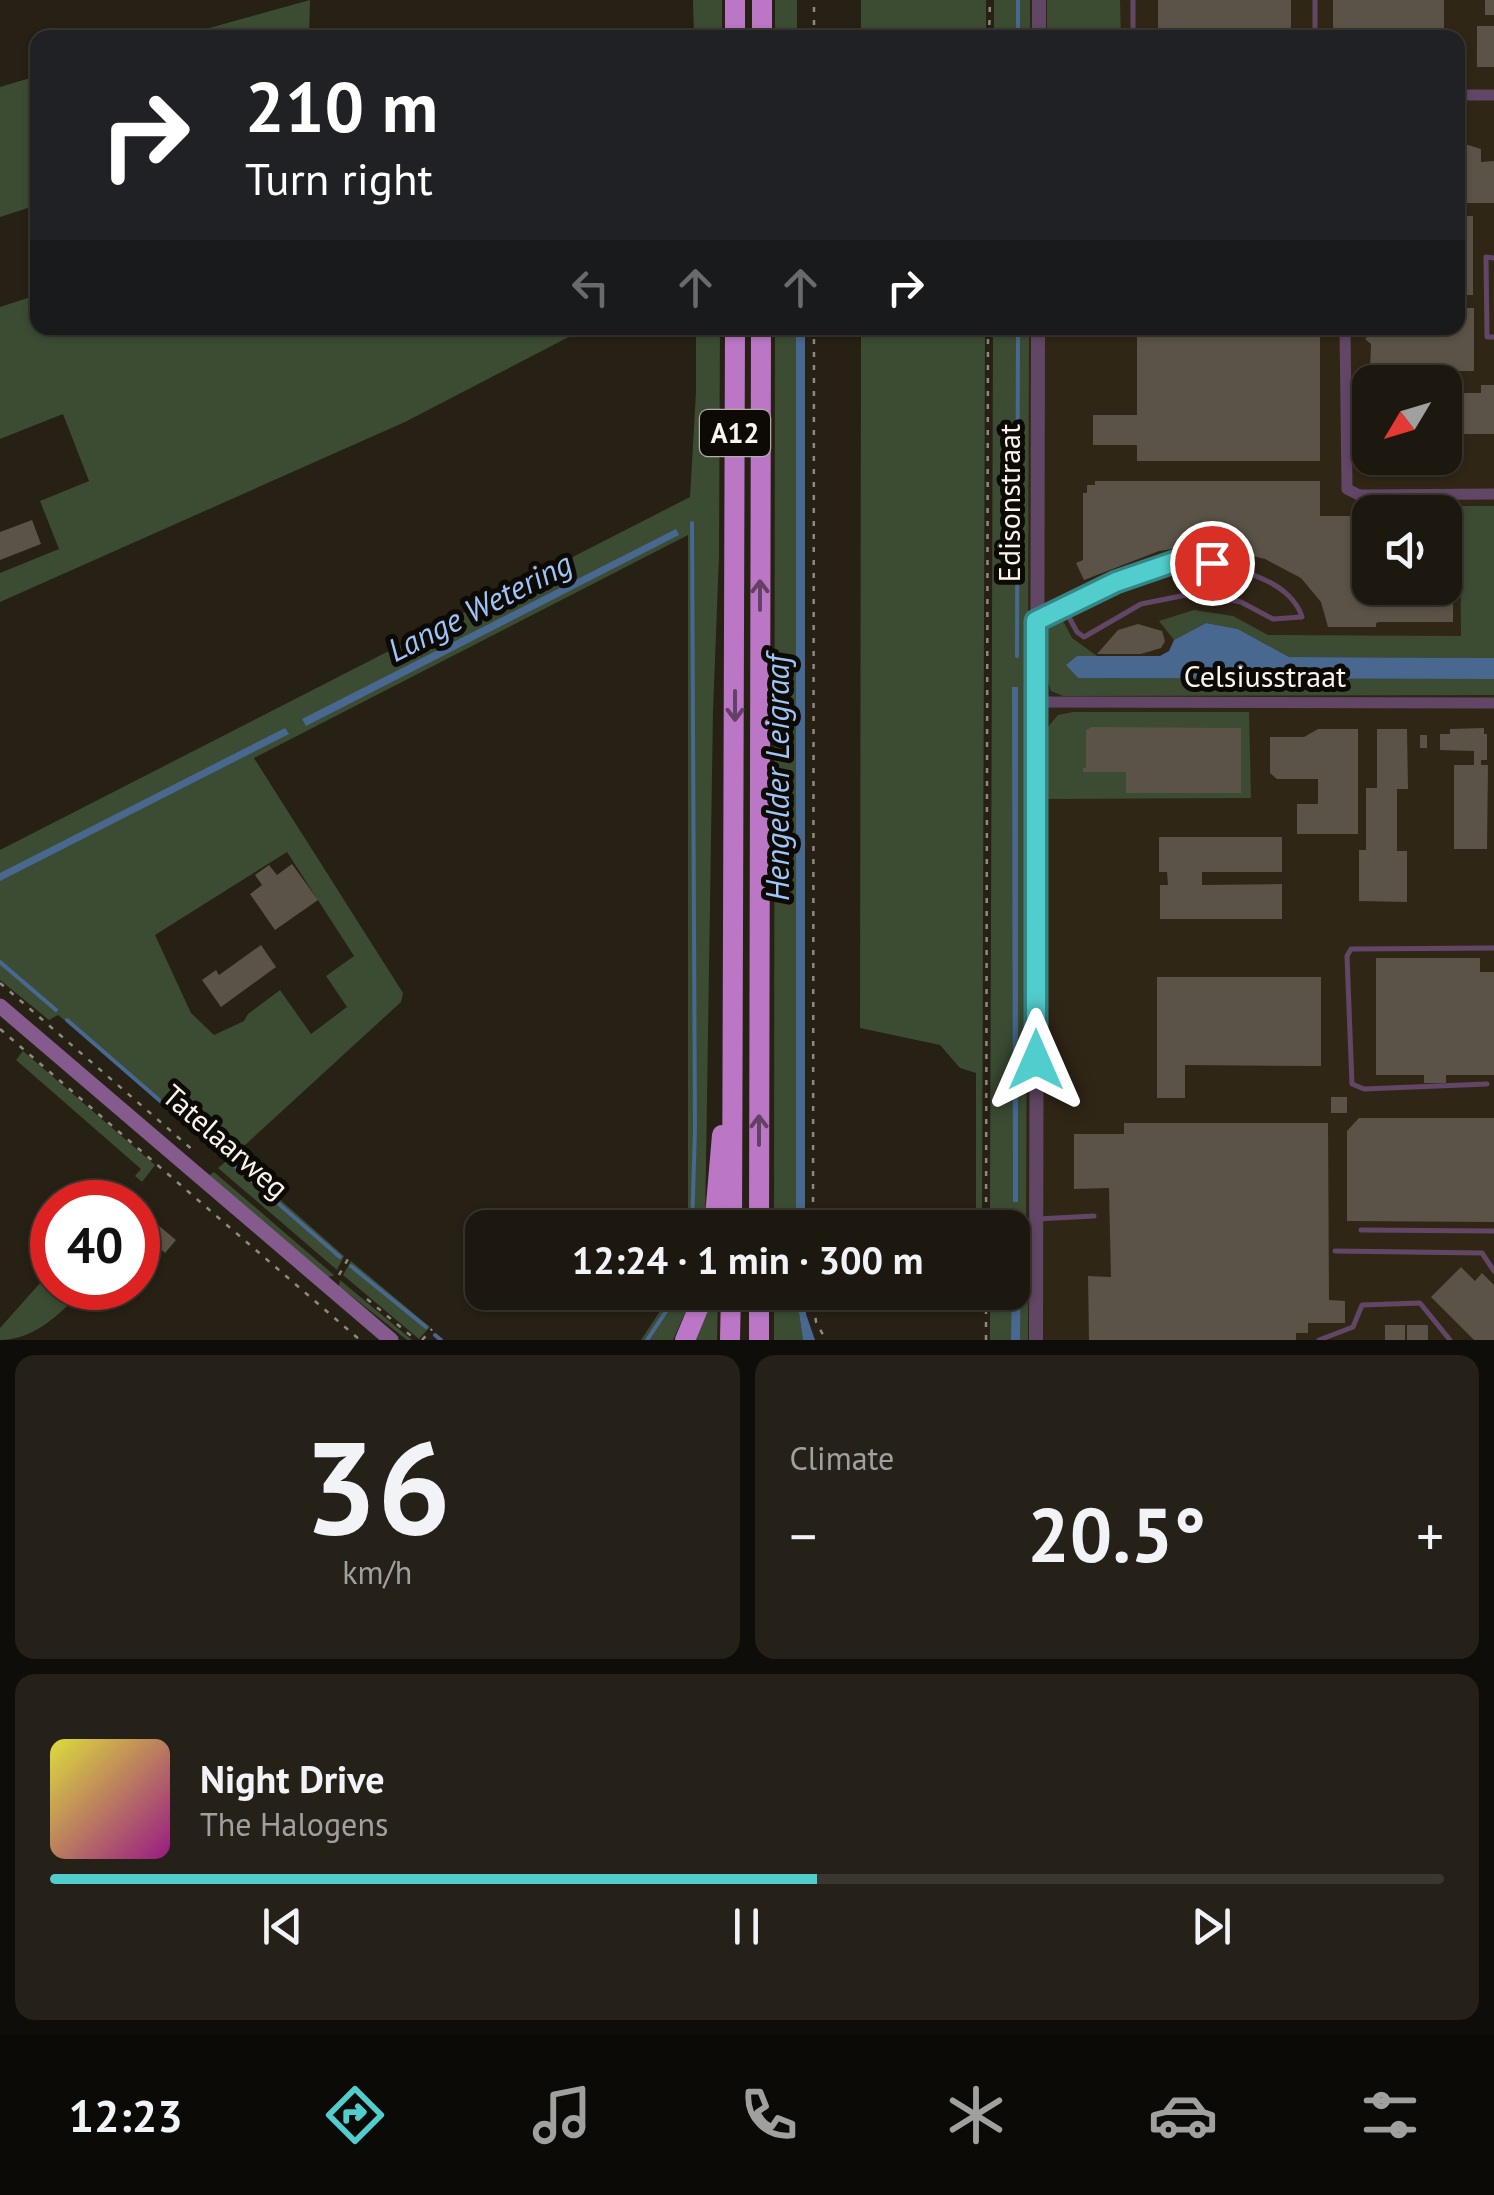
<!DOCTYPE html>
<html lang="en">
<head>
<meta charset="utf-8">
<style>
	body { margin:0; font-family:"PT Sans",sans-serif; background:#252119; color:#f1f3f6; height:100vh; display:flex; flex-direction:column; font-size:38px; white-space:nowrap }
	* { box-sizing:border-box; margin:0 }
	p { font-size:32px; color:#a0a09f }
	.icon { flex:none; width:55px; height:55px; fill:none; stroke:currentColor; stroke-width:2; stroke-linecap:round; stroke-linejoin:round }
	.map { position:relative; height:1340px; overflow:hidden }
	.sheet { display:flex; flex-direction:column; gap:15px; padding:15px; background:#0f0d09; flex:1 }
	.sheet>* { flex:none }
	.banner { position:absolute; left:30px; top:30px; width:1435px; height:305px; border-radius:20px; box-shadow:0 2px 8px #0004,0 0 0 2px #3a3730; background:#202124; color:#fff; overflow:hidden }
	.needle { width:65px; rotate:232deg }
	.fabs { position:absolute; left:1352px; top:365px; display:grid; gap:20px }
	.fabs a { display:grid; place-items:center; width:110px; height:110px; border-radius:20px; background:#1c1810; box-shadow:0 2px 8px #0004,0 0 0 2px #3a3730; font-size:50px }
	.speed { position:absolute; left:30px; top:1180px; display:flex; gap:20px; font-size:50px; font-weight:700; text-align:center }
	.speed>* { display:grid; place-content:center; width:130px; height:130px; border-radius:50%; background:#1c1810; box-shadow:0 2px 8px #0004,0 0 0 2px #3a3730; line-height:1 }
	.speed .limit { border:15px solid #d22; background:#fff; color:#111 }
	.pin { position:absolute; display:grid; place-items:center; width:85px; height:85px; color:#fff; margin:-42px; border:5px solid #fff; border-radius:50%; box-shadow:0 2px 10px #0007 }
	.me { position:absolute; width:110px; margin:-55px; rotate:0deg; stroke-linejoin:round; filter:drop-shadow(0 0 8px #0008) }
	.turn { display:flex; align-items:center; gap:35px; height:210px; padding:0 50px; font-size:45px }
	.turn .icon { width:130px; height:130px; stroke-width:2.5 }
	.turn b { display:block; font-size:70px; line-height:85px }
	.lanes { display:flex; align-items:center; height:95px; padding:0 50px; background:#0003; justify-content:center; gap:50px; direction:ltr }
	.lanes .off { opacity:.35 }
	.big { font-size:75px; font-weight:700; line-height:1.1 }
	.sheet .card { flex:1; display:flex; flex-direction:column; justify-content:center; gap:15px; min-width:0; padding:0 35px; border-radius:20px; background:#252119 }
	.sheet .dial { align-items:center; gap:0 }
	.dial b { font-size:130px; line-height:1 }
	.song { display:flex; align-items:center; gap:30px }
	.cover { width:120px; height:120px; border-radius:15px; background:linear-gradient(135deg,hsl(60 70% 55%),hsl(310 70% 35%)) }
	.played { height:10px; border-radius:5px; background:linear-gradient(90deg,#52cdcd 55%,#3a3730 55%) }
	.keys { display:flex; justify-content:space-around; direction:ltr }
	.heat { display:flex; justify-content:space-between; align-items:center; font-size:55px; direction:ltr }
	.sheet .tiles { flex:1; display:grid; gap:15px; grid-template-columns:1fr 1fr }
	.card:last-child { grid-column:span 2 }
	.trip { position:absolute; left:465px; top:1210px; width:565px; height:100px; border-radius:20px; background:#1c1810; box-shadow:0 2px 8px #0004,0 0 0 2px #3a3730; font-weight:700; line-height:100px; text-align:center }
	.tabs { display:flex; height:160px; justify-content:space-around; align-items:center; background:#0b0a06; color:#a0a09f }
	.tabs .icon { width:70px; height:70px }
	.tabs .on { color:#52cdcd }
	.tabs b { font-size:45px; color:#f1f3f6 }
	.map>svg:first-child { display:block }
	.built { fill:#302616; fill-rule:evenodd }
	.green { fill:#3b4c33; fill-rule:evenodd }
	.water { fill:#486890 }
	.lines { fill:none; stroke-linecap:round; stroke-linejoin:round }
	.stream { stroke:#486890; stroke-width:4 }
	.building { fill:#5b5347 }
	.path { stroke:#8f8a81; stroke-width:2.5; stroke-dasharray:5 8; stroke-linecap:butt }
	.service { stroke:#614666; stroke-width:5 }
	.minor { stroke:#614666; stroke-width:11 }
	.tertiary { stroke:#614666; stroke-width:14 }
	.secondary { stroke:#855b8d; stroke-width:15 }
	.motorway { stroke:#bb77c6; stroke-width:20 }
	.oneway { stroke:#644066 }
	.route-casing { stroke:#358585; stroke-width:25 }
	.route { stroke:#52cdcd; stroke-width:18 }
	.labels { text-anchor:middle; stroke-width:10; stroke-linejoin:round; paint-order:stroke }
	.shield { fill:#0d0a06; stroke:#b2aea8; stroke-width:2.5 }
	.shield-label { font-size:28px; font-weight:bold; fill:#f9f4ed }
	.street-label { font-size:30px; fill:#f9f4ed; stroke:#0d0a06 }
	.water-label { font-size:32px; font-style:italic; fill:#9ec5f8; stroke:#0d0a06 }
</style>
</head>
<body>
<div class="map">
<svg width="1494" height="1340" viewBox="0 0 1494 1340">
	<rect width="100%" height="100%" fill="#262015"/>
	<!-- built -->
	<path class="built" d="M1018 0H1494V1340H1015L1018 328H1458V38L1018 37ZM1370 382H1445V458H1370ZM1370 512H1445V588H1370Z"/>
	<!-- green -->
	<g class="green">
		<polygon points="310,0 309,37 177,37"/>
		<polygon points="693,0 722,0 722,37 694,37"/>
		<rect x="775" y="0" width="22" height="37"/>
		<rect x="861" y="0" width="125" height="37"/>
		<rect x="994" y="0" width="36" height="37"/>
		<polygon points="1047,0 1120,0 1121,37 1047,37"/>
		<polygon points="37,76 37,205 0,217 0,87"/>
		<polygon points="37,295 38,328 586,328 405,422 0,602 0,573 59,549 40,501 89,481 63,414 0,439 0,307"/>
		<path d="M696 328H720L719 556 713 711 705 1227H688V535L254 758 403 993 401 1002 232 1157 344 1256 337 1270 218 1168 231 1157 58 1015 49 1020 0 980V850L690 497 696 392ZM287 852 354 956 326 976 347 1007 311 1034 280 990 248 1014 244 1021 214 1035 191 1013 155 935Z"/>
		<polygon points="775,328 796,328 796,1227 774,1228"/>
		<polygon points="861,328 985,328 982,1227 976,1227 976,1073 960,1068 940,1045 860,1028"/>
		<polygon points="993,328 1029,328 1026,1216 990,1213"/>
		<polygon points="1460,506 1494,506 1494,658 1289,657 1238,629 1206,623 1174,640 1159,621 1194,610 1233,616 1268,635 1461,636"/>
		<polygon points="1063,621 1072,638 1097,656 1077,656 1067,665 1078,678 1494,679 1494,695 1063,696 1051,691 1046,675 1047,628"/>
		<polygon points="1073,712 1249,712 1251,798 1043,799 1043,733 1058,715"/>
		<polygon points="23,1051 155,1165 142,1182 135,1176 141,1169 16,1060"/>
		<polygon points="214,1172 334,1275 333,1276 327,1277 208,1176"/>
		<polygon points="993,1223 1028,1225 1028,1340 990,1340 990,1293 1012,1292 1012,1228 990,1227"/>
		<polygon points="351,1261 430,1327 419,1339 343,1275"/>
		<path d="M49 1273 52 1276V1288H66L76 1297C56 1318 31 1340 0 1340V1328Z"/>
		<polygon points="340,1280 412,1340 407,1340 339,1286"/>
		<polygon points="672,1293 694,1293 673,1340 641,1340"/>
		<polygon points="711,1293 718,1293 717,1340 690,1340"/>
		<polygon points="774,1293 796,1293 803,1340 774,1340"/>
	</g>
	<!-- water -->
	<g class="water">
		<polygon points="796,328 805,328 805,1228 796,1227"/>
		<polygon points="676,529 679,535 306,726 302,719"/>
		<polygon points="1206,623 1238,629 1289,657 1494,658 1494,679 1078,678 1066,665 1077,656 1160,656 1169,651 1174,640"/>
		<polygon points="1012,687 1018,687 1018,1202 1013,1202"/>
		<polygon points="285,728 289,734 0,881 0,873"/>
		<polygon points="1018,1231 1021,1235 1020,1340 1011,1340 1013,1232"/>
		<polygon points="796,1293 806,1293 806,1314 815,1340 803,1340"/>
	</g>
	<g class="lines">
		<!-- stream -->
		<g class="stream">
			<polyline points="1018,0 1018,38"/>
			<polyline points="1017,656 1018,328"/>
			<polyline points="0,962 56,1010"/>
			<polyline points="67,1020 340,1257"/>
			<polyline points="692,1228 695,1130 692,523"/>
			<polyline points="351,1266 426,1327"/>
			<polyline points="435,1335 441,1340"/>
			<polyline points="647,1340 679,1292"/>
		</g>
	</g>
	<!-- building -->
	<g class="building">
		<rect x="1158" y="0" width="133" height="38"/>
		<rect x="1333" y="0" width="111" height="38"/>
		<rect x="1485" y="0" width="9" height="15"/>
		<rect x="1477" y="26" width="17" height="41"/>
		<polygon points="1465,144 1481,149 1481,162 1494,161 1494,203 1458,203 1458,149"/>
		<rect x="1458" y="216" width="15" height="79"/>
		<polygon points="1458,308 1474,308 1474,371 1370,371 1371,344 1365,339 1371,333 1371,328 1458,328"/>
		<polygon points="1137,337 1320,337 1320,461 1137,461 1137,445 1093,445 1093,415 1137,415"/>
		<polygon points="1481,385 1494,385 1494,434 1446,434 1446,393 1481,393"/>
		<rect x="1369" y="458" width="67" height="9"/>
		<polygon points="1095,481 1320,481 1320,516 1370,516 1370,588 1445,588 1445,516 1453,516 1453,622 1379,622 1376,623 1376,627 1328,627 1321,602 1301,578 1265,559 1220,548 1193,546 1159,551 1084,580 1076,563 1083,560 1083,493 1087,493 1087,485 1095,485"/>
		<polygon points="32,520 41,544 0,560 0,532"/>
		<polygon points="1138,624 1162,631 1165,641 1161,648 1141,654 1097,654 1118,630"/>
		<polygon points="1092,727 1241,728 1241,793 1126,793 1126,772 1083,772 1083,768 1086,768 1086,730"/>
		<polygon points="1484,728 1484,734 1487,734 1487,760 1481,760 1481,765 1488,765 1487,849 1454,849 1454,765 1474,765 1474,751 1440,750 1440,734 1450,734 1450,729"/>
		<polygon points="1318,729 1358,729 1358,834 1297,834 1297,804 1318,804 1318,779 1277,779 1270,773 1270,737 1304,737"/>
		<polygon points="1377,729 1407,729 1408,789 1397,789 1397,851 1407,851 1407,902 1359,901 1359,850 1366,850 1366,788 1377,788"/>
		<rect x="1420" y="735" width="7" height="13"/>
		<polygon points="1159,837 1282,837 1282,872 1202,872 1202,885 1282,884 1282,919 1160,919 1160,885 1168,885 1167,872 1159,872"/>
		<polygon points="292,864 318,900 275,930 250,894 262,885 255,875 269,865 277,875"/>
		<polygon points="261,945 276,967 221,1007 202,980 216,970 219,975"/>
		<polygon points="1376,958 1480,958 1480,972 1494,972 1494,1075 1446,1075 1446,1083 1424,1083 1424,1075 1376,1075"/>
		<polygon points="1157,977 1321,977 1321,1066 1185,1065 1185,1098 1157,1098"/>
		<rect x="1331" y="1097" width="16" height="16"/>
		<polygon points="1359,1118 1494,1118 1494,1222 1347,1221 1347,1131"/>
		<polygon points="1124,1123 1328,1123 1329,1300 1345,1301 1345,1323 1308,1323 1308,1333 1296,1333 1296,1340 1089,1340 1088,1276 1111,1277 1109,1188 1074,1189 1074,1134 1124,1134"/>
		<polygon points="158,1225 176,1240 165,1253 147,1237"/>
		<polygon points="1461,1267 1475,1281 1482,1273 1494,1285 1494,1340 1474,1340 1431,1297"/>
		<polygon points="87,1288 111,1288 101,1300"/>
		<rect x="1385" y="1325" width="20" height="15"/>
		<rect x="1407" y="1325" width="21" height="15"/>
	</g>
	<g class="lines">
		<!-- path -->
		<g class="path">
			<polyline points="814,38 814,0"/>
			<polyline points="989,38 990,0"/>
			<polyline points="0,983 194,1151"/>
			<polyline points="0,1029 360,1340"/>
			<polyline points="987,1218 1024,1219"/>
			<polyline points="813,1228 814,328"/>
			<polyline points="986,1228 988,328"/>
			<polyline points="339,1275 348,1259"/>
			<polyline points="813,1292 816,1322 826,1340"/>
			<polyline points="367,1299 416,1340"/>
			<polyline points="422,1340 432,1329"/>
			<polyline points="986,1340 986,1292"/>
		</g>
		<!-- service -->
		<g class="service">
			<polyline points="1133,38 1133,0"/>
			<polyline points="1315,38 1315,0"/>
			<polyline points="1494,258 1486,257 1487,337 1494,337"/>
			<path d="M1039 620C1116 582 1180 539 1265 580 1281 587 1297 600 1302 617L1273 619 1241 602 1196 593 1141 604 1084 637 1077 632 1064 608"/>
			<polyline points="1487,1084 1364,1089 1352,1084 1347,956 1351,949 1494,948"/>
			<polyline points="1037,1219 1094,1216"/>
			<polyline points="1361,1230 1494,1231"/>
			<polyline points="1335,1251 1482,1253 1494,1271"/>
			<polyline points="1319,1340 1353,1327 1362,1305 1420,1303 1450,1340"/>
		</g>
		<!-- minor -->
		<g class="minor">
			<polyline points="1458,95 1494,95"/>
			<polyline points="1345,328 1347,489 1359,495 1494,494"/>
			<polyline points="1036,702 1494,703"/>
		</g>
		<!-- tertiary -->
		<g class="tertiary">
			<polyline points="1039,0 1039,38"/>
			<polyline points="1036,1340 1038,328"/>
		</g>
		<!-- secondary -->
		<polyline class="secondary" points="0,1006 391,1340"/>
		<!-- motorway -->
		<g class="motorway">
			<polyline points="735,0 735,38"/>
			<polyline points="762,38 762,0"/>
			<polyline points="714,1228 722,1135"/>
			<polyline points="732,1228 735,328"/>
			<polyline points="759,1228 761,328"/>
			<polyline points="685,1340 705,1292"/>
			<polyline points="730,1340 731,1292"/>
			<polyline points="759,1340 759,1292"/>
		</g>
	</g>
	<!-- one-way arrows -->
	<defs><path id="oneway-shaft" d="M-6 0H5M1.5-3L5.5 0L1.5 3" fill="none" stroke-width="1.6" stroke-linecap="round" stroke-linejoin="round" transform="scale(2.5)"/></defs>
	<g class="oneway">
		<use href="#oneway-shaft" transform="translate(760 595) rotate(-90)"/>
		<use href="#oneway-shaft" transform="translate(735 706) rotate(90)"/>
		<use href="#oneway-shaft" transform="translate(759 1130) rotate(-90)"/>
	</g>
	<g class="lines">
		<!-- route casing -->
		<g class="route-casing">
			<polyline id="route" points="1036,1060 1036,621 1116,582 1174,562 1212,563"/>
		</g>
		<!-- route -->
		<use href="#route" class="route"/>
	</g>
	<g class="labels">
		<!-- shield labels -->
		<rect class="shield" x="700" y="410" width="70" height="46" rx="8"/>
		<g class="shield-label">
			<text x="735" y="443">A12</text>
		</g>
		<!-- street labels -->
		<g class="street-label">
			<text transform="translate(1010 503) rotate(-90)" y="10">Edisonstraat</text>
			<text x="1265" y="687">Celsiusstraat</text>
			<text transform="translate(225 1142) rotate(41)" y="10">Tatelaarweg</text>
		</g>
		<!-- water labels -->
		<g class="water-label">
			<text transform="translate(480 607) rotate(-27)" y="11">Lange Wetering</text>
			<text transform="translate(778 778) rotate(-90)" y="11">Hengelder Leigraaf</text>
		</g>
	</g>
</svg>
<div class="fabs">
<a><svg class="needle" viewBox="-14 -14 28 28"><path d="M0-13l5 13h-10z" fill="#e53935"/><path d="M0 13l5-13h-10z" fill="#a0a09f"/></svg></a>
<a><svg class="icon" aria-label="sound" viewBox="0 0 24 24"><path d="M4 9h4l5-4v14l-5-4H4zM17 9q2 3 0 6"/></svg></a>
</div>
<div class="speed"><div class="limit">40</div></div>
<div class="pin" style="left:1212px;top:563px;background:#d93025"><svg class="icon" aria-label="arrive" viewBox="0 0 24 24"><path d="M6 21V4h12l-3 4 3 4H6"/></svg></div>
<svg class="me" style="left:1036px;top:1060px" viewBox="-20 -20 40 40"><path d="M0-17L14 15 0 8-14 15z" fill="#52cdcd" stroke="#fff" stroke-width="4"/></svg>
<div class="trip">12:24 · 1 min · 300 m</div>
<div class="banner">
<div class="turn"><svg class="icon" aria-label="right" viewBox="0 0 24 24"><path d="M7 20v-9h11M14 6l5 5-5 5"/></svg><div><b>210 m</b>Turn right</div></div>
<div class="lanes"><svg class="icon off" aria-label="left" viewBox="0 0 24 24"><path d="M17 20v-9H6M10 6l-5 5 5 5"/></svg><svg class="icon off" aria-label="ahead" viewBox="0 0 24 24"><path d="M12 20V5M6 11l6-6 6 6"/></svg><svg class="icon off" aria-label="ahead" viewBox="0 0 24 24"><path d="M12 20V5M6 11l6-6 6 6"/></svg><svg class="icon" aria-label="right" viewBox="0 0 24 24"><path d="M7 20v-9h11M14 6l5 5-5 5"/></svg></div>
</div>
</div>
<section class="sheet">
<div class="tiles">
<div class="card dial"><b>36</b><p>km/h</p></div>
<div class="card"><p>Climate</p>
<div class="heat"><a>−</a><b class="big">20.5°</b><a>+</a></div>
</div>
<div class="card">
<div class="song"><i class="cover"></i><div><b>Night Drive</b><p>The Halogens</p></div></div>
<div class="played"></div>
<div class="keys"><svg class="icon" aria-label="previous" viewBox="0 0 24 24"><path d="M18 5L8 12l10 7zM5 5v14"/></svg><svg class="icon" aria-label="pause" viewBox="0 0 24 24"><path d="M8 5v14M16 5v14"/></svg><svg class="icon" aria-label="next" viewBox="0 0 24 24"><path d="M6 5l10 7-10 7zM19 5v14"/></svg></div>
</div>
</div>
</section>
<nav class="tabs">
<b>12:23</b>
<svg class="icon on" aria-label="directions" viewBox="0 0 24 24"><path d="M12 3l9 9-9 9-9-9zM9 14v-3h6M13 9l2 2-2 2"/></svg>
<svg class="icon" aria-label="music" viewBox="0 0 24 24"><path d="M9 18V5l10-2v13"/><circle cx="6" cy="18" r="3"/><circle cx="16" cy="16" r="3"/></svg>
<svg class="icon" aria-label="phone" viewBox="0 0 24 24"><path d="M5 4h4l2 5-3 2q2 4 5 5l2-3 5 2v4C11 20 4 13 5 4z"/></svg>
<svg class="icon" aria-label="climate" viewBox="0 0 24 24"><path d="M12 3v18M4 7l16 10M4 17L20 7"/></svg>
<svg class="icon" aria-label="car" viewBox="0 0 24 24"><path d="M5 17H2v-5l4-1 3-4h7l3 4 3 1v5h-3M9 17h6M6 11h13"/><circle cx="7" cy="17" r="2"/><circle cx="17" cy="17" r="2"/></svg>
<svg class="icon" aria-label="filters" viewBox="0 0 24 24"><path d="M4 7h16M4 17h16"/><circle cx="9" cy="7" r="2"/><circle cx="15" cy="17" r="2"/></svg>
</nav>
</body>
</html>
